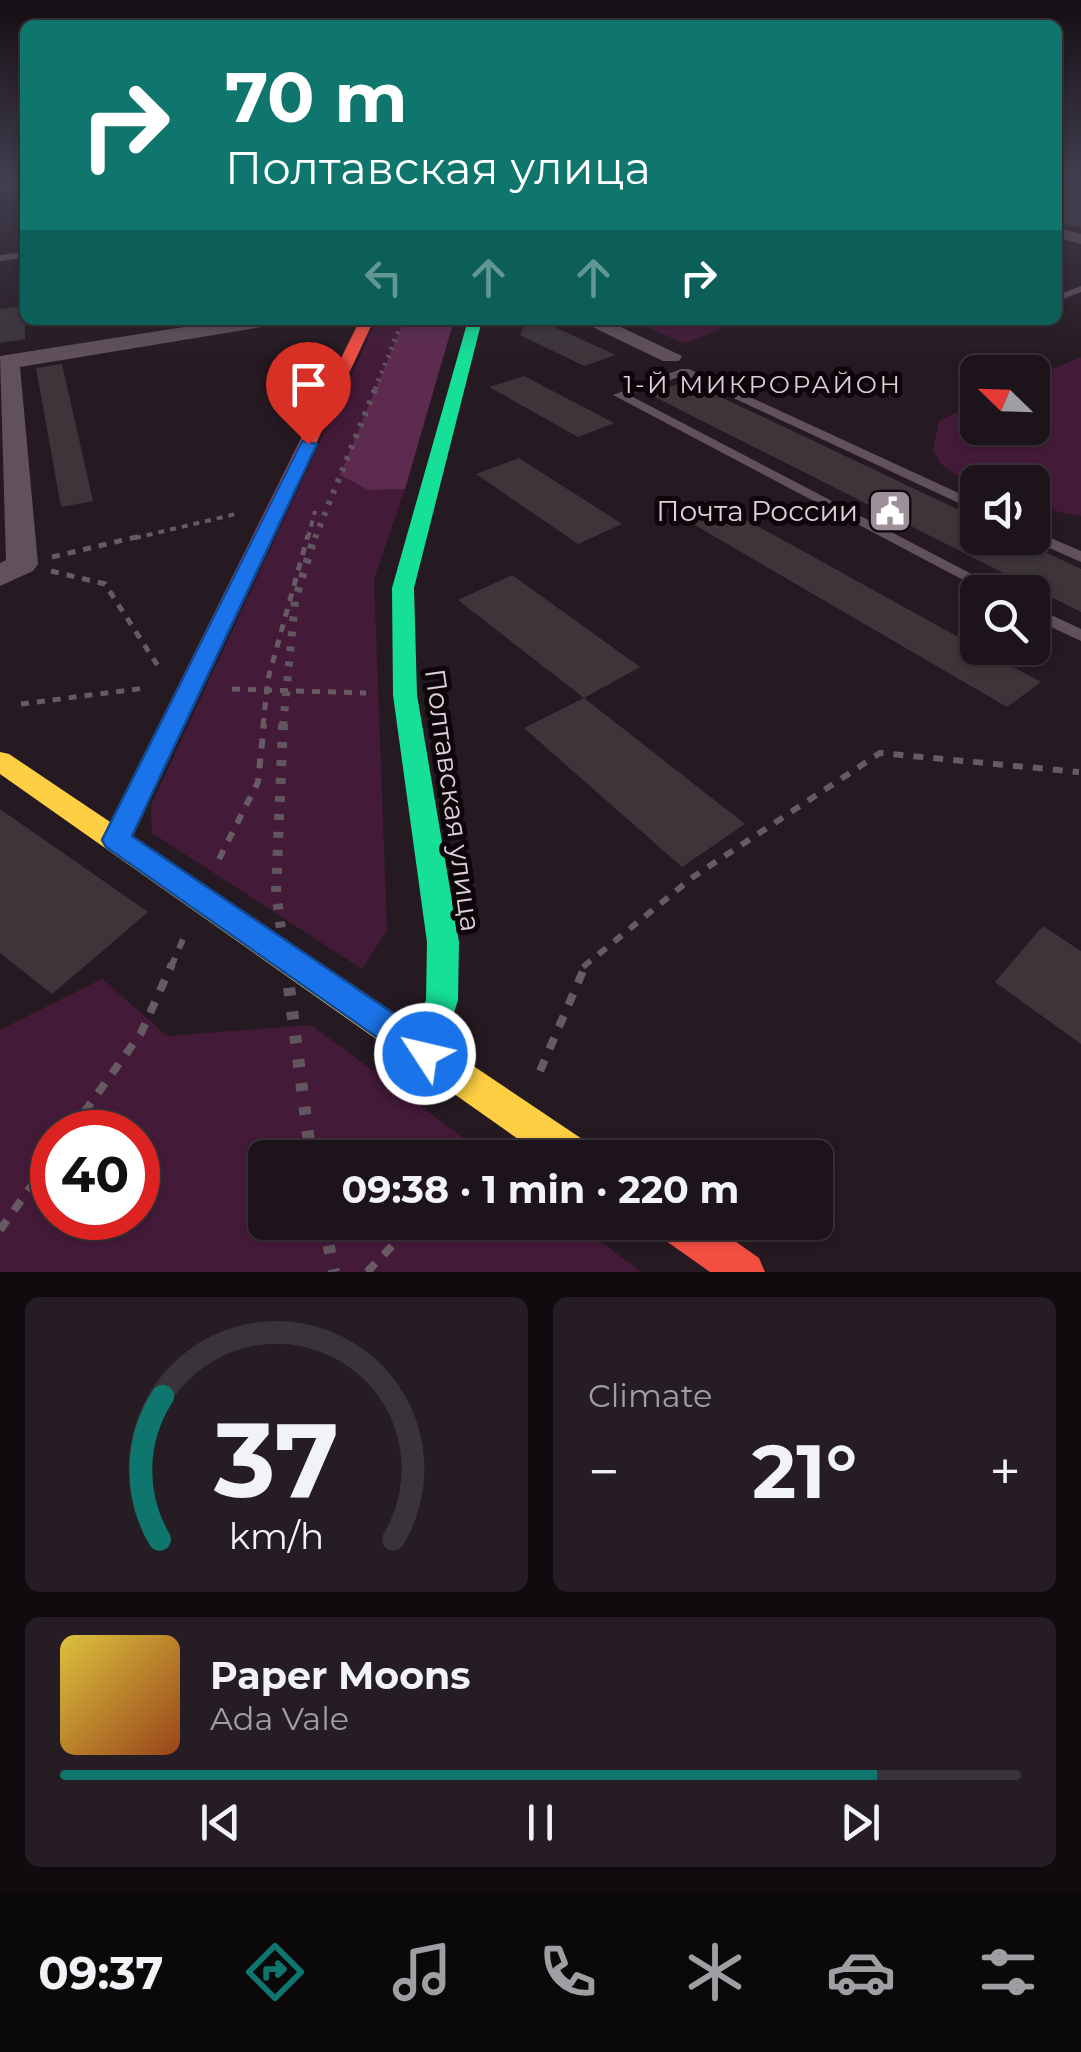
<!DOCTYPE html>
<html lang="en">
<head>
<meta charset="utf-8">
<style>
	body { margin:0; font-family:Montserrat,sans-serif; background:#251d23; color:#f1f3f6; height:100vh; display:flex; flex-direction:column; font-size:38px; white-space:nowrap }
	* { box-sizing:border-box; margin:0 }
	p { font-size:32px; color:#a09ea2 }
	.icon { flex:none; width:55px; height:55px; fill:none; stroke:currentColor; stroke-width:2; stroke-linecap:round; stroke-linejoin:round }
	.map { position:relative; height:1272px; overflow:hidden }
	.details { display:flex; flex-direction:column; gap:25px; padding:25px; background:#0f0b0e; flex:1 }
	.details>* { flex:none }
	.guide { position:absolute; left:20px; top:20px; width:1042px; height:305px; border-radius:15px; box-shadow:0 2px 8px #0004,0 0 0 2px #3a3339; background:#0f766e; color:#fff; overflow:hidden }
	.needle { width:65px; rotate:293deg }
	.buttons { position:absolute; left:960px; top:355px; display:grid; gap:20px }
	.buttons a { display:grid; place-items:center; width:90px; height:90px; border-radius:15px; background:#1c141a; box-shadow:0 2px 8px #0004,0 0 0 2px #3a3339; font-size:50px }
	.speed { position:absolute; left:30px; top:1110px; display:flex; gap:20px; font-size:50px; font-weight:700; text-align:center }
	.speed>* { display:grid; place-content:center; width:130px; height:130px; border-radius:50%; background:#1c141a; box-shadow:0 2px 8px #0004,0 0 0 2px #3a3339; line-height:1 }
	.speed .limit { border:15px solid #d22; background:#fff; color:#111 }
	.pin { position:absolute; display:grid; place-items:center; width:85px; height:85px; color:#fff; margin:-102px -42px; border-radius:50% 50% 50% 0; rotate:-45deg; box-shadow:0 0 10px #0007 }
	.pin .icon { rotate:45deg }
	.me { position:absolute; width:110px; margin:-55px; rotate:305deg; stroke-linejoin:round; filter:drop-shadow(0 0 8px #0008) }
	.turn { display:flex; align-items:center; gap:35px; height:210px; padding:0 40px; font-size:45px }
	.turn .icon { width:130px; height:130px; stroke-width:2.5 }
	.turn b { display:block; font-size:70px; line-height:85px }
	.lanes { display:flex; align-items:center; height:95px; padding:0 40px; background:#0003; justify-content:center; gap:50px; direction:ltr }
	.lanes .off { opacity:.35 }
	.big { font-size:75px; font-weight:700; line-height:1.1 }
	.details .card { flex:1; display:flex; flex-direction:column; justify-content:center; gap:15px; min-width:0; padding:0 35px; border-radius:15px; background:#251d23 }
	.details .dial { align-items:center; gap:0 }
	.dial svg { height:260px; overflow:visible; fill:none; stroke:#3a3339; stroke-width:7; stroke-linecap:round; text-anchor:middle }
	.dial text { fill:#f1f3f6; stroke:none }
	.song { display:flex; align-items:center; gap:30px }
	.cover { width:120px; height:120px; border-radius:15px; background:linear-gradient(135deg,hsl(50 70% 55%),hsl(20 70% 35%)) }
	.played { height:10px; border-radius:5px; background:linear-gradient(90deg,#0f766e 85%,#3a3339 85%) }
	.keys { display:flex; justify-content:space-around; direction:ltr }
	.heat { display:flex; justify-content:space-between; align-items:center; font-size:55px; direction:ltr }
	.details .tiles { flex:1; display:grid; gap:25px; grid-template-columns:1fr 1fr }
	.card:last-child { grid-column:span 2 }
	.trip { position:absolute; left:248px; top:1140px; width:585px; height:100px; border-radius:15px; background:#1c141a; box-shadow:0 2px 8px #0004,0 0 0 2px #3a3339; font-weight:700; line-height:100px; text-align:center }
	.menu { display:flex; height:160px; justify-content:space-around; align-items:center; background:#0b080a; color:#a09ea2 }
	.menu .icon { width:70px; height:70px }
	.menu .on { color:#0f766e }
	.menu b { font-size:45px; color:#f1f3f6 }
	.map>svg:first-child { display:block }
	.green { fill:#441a39; fill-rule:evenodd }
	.forest { fill:#5e2b50 }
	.building { fill:#3e353b }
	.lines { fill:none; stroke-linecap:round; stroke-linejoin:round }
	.path-far3 { stroke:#675b63; stroke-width:4; stroke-dasharray:6 6; stroke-linecap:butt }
	.path-far2 { stroke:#675b63; stroke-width:5; stroke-dasharray:8 8; stroke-linecap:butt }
	.path-far1 { stroke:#675b63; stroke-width:6; stroke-dasharray:10 10; stroke-linecap:butt }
	.path { stroke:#675b63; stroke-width:8; stroke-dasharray:12 12; stroke-linecap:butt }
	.lane { fill:#60515b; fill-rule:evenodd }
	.street { fill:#60515b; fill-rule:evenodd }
	.fast { fill:#16e098; fill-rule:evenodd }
	.slow { fill:#ffcf43; fill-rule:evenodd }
	.jam { fill:#f24e42; fill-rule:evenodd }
	.rail-far4 { stroke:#62565e; stroke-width:5; stroke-dasharray:2.5 6; stroke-linecap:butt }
	.rail-far3 { stroke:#62565e; stroke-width:6; stroke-dasharray:4 8; stroke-linecap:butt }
	.rail-far2 { stroke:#62565e; stroke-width:8; stroke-dasharray:5 10; stroke-linecap:butt }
	.rail-far1 { stroke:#62565e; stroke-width:10; stroke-dasharray:6 12; stroke-linecap:butt }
	.rail { stroke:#62565e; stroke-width:12; stroke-dasharray:8 16; stroke-linecap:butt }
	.route { fill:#1a73e8; stroke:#114b97; stroke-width:2.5 }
	.labels { text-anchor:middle; stroke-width:10; stroke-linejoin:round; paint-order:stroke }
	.far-neighbourhood-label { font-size:25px; letter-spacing:2.5px; fill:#ded0d9; stroke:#0d050a }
	.poi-label { font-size:28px; fill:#ded0d9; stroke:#0d050a; text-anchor:end }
	.street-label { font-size:28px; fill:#ded0d9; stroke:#0d050a }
</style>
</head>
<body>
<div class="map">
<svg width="1081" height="1272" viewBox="0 0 1081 1272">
	<rect width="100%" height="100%" fill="#261a22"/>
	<!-- green -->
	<g class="green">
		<polygon points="377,320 404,320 340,475 368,490 405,489 374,579 387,930 362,969 152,833 151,805"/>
		<polygon points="628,320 718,320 731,325 685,343"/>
		<polygon points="1081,357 1081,516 1033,507 1032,482 978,482 977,489 941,464 933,450 939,421 977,403 978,428 1032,428 1033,378"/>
		<path d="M102 979 167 1036 311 1025 489 1157 265 1158V1222L575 1223 641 1272H0V1030ZM52 1132H138V1218H52Z"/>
	</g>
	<!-- forest -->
	<polygon class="forest" points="404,320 454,320 405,489 368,490 340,475"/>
	<!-- building -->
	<g class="building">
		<polygon points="1058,181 1081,181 1081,228 1058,222"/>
		<polygon points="25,306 25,339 0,343 0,309"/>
		<polygon points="527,320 539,320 616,355 584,366 520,335"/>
		<polygon points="62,364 93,501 61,507 36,368"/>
		<polygon points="524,376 614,423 578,437 489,387"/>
		<polygon points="687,381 978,519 978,538 1015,538 1081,569 1081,612 649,394"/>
		<polygon points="519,458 622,524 578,544 476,474"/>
		<polygon points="714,502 978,648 1041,682 1007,707 681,517"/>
		<polygon points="512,575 640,667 584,698 458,600"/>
		<polygon points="584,698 745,824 682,867 524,728"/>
		<polygon points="0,809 148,912 52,994 0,953"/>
		<polygon points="1043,926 1081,951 1081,1044 995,982"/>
	</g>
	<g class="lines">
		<!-- path-far3 -->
		<g class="path-far3">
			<polyline points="135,538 236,514"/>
			<polyline points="308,538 315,511"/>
		</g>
		<!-- path-far2 -->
		<g class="path-far2">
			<polyline points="52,557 145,535"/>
			<polyline points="51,571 105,584 158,666"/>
			<polyline points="232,689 366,693"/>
			<polyline points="21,704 145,688"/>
			<polyline points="263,726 268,679 308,535"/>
		</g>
		<!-- path-far1 -->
		<g class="path-far1">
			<polyline points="219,859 258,782 264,724"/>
			<polyline points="171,967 184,937"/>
			<polyline points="583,967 693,877 880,753 1079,772"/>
		</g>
		<!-- path -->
		<g class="path">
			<polyline points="540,1071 586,964"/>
			<polyline points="70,1132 141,1033 172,964"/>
			<polyline points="0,1230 52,1157"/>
			<polyline points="367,1272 415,1222"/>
		</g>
		<!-- lane -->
		<g class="lane">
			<polygon points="25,252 25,258 0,261 0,255"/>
			<polygon points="1081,286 1081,292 1058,301 1058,295"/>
			<polygon points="681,369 689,369 978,502 978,512 684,375 629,395 1006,592 986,592 613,395"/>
			<polygon points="1032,530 1081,551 1081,562 1027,538 1032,538"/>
			<polygon points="1032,606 1081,629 1081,641 1032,618"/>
		</g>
		<!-- street -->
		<g class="street">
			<polygon points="25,181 25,189 0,193 0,183"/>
			<polygon points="1058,228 1081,234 1081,244 1058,238"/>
			<polygon points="228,320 278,320 268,326 20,367 38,564 33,571 0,586 0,563 6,560 0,356"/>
			<polygon points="578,320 606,320 682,356 679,361 663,361"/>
		</g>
		<!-- fast -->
		<polygon class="fast" points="468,320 482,320 414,588 417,695 459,942 458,1000 437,1066 425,1071 413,1066 408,1055 426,1000 427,942 393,695 392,588"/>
		<!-- slow -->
		<polygon class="slow" points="0,752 9,754 591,1145 596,1158 545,1158 0,774"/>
		<!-- jam -->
		<g class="jam">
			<polygon points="360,320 374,320 130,839 126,847 116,850 106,847 102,839"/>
			<polygon points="654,1222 708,1222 759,1258 765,1272 710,1272 659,1236"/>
		</g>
		<!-- rail-far4 -->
		<polyline class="rail-far4" points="375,389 403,320"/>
		<!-- rail-far3 -->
		<polyline class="rail-far3" points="315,538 376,387"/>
		<!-- rail-far2 -->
		<polyline class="rail-far2" points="283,726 295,601 315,535"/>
		<!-- rail-far1 -->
		<polyline class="rail-far1" points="283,724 276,892 286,967"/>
		<!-- rail -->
		<g class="rail">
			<polyline points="286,964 311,1158"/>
			<polyline points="324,1222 334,1272"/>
		</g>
	</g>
	<!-- sky -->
	<linearGradient id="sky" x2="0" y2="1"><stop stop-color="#150e13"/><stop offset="0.5" stop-color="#413e4f"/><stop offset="1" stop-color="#413e4f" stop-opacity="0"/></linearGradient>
	<rect width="1081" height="359" fill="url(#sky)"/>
	<!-- route -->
	<polygon class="route" points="302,441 317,444 132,836 437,1043 442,1054 437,1066 425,1071 106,847 102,840"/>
	<!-- icons -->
	<defs>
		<g id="civic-square" transform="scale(2.25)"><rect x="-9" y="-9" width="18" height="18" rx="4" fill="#9e9099" stroke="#0d050a"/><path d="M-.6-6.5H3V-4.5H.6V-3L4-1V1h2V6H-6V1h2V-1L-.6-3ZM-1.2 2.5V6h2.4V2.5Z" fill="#fff"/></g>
	</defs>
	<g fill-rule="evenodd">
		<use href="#civic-square" x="890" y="511"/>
	</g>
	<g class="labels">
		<!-- far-neighbourhood labels -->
		<g class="far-neighbourhood-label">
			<text x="763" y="393">1-Й МИКРОРАЙОН</text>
		</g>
		<!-- poi labels -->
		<g class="poi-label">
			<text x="858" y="521">Почта России</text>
		</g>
		<!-- street labels -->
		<g class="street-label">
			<text transform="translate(453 800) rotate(82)" y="10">Полтавская улица</text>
		</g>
	</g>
</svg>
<div class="buttons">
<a><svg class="needle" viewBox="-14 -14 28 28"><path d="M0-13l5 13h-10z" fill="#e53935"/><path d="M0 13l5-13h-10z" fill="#a09ea2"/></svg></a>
<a><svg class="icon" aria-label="sound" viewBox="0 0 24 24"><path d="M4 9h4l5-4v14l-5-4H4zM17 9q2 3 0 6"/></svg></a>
<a><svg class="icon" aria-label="search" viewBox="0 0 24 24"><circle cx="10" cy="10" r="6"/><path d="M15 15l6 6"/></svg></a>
</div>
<div class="speed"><div class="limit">40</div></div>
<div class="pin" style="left:308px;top:444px;background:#d93025"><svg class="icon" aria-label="arrive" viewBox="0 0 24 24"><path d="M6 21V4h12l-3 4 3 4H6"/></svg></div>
<svg class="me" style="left:425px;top:1054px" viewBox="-20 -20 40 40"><circle r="17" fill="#1a73e8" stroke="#fff" stroke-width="3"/><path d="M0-11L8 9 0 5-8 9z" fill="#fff"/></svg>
<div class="trip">09:38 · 1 min · 220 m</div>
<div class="guide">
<div class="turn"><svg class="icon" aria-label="right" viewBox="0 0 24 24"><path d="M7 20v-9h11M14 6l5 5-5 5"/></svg><div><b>70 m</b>Полтавская улица</div></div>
<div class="lanes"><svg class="icon off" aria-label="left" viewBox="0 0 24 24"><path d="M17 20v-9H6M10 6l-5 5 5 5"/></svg><svg class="icon off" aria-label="ahead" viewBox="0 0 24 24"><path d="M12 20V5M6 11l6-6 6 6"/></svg><svg class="icon off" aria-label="ahead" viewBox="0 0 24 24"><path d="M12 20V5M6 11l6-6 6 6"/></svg><svg class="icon" aria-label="right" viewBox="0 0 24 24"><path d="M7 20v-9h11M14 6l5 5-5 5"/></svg></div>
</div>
</div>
<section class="details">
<div class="tiles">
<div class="card dial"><svg viewBox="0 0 100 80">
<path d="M14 69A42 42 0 1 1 86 69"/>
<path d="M14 69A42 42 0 0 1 15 25" stroke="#0f766e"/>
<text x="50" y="56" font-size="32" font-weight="700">37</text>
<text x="50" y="72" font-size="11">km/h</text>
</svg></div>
<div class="card"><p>Climate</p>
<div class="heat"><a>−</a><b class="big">21°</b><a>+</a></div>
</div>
<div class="card">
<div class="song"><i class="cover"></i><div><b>Paper Moons</b><p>Ada Vale</p></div></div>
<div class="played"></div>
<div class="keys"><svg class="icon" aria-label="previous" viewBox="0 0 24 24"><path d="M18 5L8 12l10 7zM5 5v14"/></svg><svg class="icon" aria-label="pause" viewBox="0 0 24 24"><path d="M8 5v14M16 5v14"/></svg><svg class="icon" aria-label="next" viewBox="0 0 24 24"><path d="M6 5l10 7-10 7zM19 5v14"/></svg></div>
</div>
</div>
</section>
<nav class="menu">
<b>09:37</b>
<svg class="icon on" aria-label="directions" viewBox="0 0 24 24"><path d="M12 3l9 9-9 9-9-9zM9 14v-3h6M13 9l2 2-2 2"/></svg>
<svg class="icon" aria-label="music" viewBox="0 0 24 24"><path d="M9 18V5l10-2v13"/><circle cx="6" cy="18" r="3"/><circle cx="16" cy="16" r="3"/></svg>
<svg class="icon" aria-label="phone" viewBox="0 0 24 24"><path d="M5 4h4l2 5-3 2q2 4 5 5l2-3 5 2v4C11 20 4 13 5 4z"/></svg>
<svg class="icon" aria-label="climate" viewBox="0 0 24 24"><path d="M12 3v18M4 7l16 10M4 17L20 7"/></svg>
<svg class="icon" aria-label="car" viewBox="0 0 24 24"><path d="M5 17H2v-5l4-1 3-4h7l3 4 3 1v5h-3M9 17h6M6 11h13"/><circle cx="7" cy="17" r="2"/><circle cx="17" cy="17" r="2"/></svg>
<svg class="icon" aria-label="filters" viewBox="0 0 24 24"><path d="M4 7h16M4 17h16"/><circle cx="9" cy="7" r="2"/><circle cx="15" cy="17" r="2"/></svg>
</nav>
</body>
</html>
